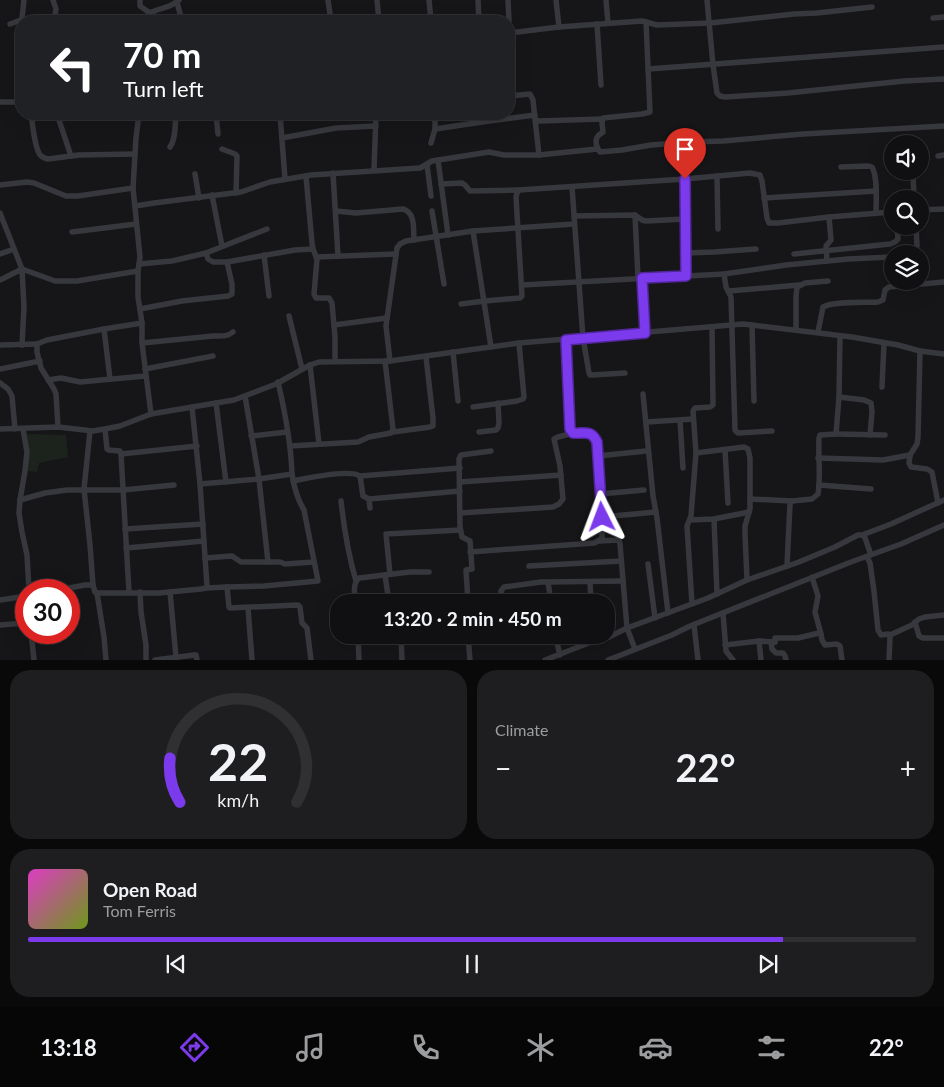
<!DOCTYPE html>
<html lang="en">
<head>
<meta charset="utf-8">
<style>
	body { margin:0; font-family:Lato,sans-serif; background:#1e1e20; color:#f1f3f6; height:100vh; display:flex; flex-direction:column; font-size:19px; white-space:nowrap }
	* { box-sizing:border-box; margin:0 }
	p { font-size:16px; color:#9c9d9f }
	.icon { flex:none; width:28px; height:28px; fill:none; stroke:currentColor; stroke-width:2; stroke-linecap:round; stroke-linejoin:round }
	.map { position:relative; height:660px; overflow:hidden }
	.sheet { display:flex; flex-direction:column; gap:10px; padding:10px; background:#09090a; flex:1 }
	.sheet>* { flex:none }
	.top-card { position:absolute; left:15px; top:15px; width:500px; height:105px; border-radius:20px; box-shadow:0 5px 20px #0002,0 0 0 1px #303032; background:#202124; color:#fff; overflow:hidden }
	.controls { position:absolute; left:884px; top:135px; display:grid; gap:10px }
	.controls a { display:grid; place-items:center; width:45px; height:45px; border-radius:50%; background:#101012; box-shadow:0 5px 20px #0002,0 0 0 1px #303032; font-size:25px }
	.speed { position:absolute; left:15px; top:579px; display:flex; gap:10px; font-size:25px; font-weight:700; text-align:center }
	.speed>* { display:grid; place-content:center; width:65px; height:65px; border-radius:50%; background:#101012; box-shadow:0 5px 20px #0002,0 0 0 1px #303032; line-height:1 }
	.speed .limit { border:8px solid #d22; background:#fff; color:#111 }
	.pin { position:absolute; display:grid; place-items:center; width:42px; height:42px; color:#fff; margin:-51px -21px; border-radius:50% 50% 50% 0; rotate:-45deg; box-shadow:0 0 5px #0007 }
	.pin .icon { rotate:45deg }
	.me { position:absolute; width:55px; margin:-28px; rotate:357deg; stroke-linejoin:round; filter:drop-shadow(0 0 4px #0008) }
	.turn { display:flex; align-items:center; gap:18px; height:105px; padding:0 25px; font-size:22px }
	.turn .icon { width:65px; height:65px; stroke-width:2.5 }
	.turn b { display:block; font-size:35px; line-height:42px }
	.big { font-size:38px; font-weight:700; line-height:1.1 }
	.sheet .tile { flex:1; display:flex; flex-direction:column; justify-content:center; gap:8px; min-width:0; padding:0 18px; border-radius:20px; background:#1e1e20 }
	.sheet .dial { align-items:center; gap:0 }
	.dial svg { height:130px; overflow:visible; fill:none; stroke:#303032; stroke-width:7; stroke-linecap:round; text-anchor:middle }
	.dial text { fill:#f1f3f6; stroke:none }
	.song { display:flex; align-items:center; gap:15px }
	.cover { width:60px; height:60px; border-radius:8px; background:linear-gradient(135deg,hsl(310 70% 55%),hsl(80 70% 35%)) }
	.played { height:5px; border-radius:2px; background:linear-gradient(90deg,#7c3aed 85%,#303032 85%) }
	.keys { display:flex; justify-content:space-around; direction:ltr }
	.heat { display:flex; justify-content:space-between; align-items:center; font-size:28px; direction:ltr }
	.sheet .tiles { flex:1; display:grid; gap:10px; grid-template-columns:1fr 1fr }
	.tile:last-child { grid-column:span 2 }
	.trip { position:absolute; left:330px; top:594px; width:285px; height:50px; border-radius:20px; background:#101012; box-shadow:0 5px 20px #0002,0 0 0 1px #303032; font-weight:700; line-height:50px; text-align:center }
	.dock { display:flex; height:80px; justify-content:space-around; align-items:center; background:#060607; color:#9c9d9f }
	.dock .icon { width:35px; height:35px }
	.dock .on { color:#7c3aed }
	.dock b { font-size:22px; color:#f1f3f6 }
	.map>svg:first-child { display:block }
	.green { fill:#1c231d }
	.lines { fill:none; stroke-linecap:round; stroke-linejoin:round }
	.street { stroke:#37383d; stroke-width:5.5 }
	.route-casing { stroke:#51269a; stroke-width:12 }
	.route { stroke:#7c3aed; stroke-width:9 }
</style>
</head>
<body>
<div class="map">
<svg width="944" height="660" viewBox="0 0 944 660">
	<rect width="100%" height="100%" fill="#161618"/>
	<!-- green -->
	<polygon class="green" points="27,434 66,435 68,457 39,463 37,472 27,471"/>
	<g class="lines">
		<!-- street -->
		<g class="street">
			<polyline points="53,0 56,9 54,21"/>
			<polyline points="140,0 140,6 150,13"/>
			<polyline points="328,0 331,21"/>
			<polyline points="377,0 379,21"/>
			<polyline points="429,0 431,21"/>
			<polyline points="478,0 479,21"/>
			<polyline points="508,0 509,21"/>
			<polyline points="556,0 559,27"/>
			<polyline points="606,0 608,23"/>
			<polyline points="707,0 713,65 717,93 720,96 725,97 788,93 904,81 944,79"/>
			<polyline points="177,2 182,21"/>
			<polyline points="933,18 944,17"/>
			<path d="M149 21 150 13C159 8 171 8 179 0"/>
			<polyline points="646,22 657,25 710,23 794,14 817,13 872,7"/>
			<polyline points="10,24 21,20 22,18 24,0"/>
			<polyline points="597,24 601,85"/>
			<path d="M509 33 559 27 642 21 646 22 650 112 642 114 603 118 602 123 603 132C602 133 600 134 598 136 594 140 597 149 600 152L622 150 651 145 692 142 723 141 803 134 944 126"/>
			<polyline points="648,69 944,47"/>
			<polyline points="509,96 530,94 533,100 535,119 538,121 603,119"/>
			<polyline points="0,102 21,102"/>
			<path d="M31 114C33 125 34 146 40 155 43 158 44 158 48 159L79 155 135 154"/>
			<polyline points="57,114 71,156"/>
			<polyline points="139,114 136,138 133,188 140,257 138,271 138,297 142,323 142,343 151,414"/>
			<polyline points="216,114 218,134"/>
			<polyline points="280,114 285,179"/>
			<polyline points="535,119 539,155"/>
			<polyline points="435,129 489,121 535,115"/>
			<polyline points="282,138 336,128 376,126"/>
			<polyline points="431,143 435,129 435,114"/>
			<path d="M170 147C176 139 175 124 176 114"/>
			<polyline points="222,149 235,154 237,156 236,193"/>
			<polyline points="938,156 944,155"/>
			<polyline points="438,160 448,235"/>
			<polyline points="427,165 431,196"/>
			<path d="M841 167 869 166 872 167C878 178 876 200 876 213"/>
			<polyline points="374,170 376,114"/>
			<polyline points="333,173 338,256"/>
			<polyline points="913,173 914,199"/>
			<polyline points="195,174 199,198"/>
			<polyline points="306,176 312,243 313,249 317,259 314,294 316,298 329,298 332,303 335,337 335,361"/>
			<polyline points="717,176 718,229"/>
			<polyline points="685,179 686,276"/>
			<polyline points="441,184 462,183 465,185 470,191 519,190"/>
			<polyline points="0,185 27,182 34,183 66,196 78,196 133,188"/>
			<polyline points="572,187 583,338 589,373 590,375 592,375 625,373"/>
			<polyline points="212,195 222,246"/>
			<polyline points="764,198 876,191"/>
			<polyline points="135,206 154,203 241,192 270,182 311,175 420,168 432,161 489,152 504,155 539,155 597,149"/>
			<polyline points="920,210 944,209"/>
			<path d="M336 211 356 213 403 209C416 213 413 229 414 240"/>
			<polyline points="432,211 444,284"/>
			<polyline points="0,213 22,269 24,307 22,345"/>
			<polyline points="635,215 638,278"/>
			<polyline points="574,216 635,215 642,220 646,221 685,219"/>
			<polyline points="473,231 491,347"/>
			<polyline points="72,232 136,224"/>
			<polyline points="206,253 208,259 213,262 227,262 295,250 313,249"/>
			<polyline points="686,253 714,252 756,249"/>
			<polyline points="0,254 14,249"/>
			<polyline points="794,254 890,244 895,242 898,239 897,226"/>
			<polyline points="910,254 917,246 916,226"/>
			<polyline points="264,255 269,296"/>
			<polyline points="316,257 396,254"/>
			<polyline points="827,261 826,246 831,240 829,217"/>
			<polyline points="139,264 172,261 206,253 267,229"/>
			<polyline points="724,274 726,287 731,297 735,430 738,433 772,431"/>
			<polyline points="642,278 645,333"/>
			<polyline points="0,280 22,269 55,281 77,281 138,271"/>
			<polyline points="522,285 724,274 786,265 848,259 892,257"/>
			<polyline points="729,291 799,285"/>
			<polyline points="461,304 485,301 520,298 522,296 516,197 517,193 519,190 685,179 750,173 760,175 762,181 767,218 769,223 778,223 829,217 892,212"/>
			<polyline points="140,309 182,301 228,296 232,294 232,284 227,262"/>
			<polyline points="289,316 302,369"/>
			<polyline points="334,325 387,318"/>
			<polyline points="752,325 754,401"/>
			<polyline points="104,329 110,379"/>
			<polyline points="796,330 796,296 797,287 805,283 828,281"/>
			<path d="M818 332 823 307C835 301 864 303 878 302L883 300 885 290 889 287 944 282"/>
			<path d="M142 343 213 336C221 336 227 337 233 332"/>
			<polyline points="0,345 37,344"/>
			<polyline points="453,352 458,401"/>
			<polyline points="390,361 386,326 397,248 400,244 406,241 473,231 574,224"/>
			<polyline points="310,365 319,444"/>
			<polyline points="0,369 40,361"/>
			<polyline points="145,369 213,356"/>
			<polyline points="48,380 61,378 80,382 145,376"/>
			<polyline points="0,383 8,389 12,396 15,429"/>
			<polyline points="882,387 884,343"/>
			<polyline points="643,394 653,496 657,518 668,613"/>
			<polyline points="245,396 259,479 268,562"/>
			<polyline points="839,397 864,400 871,403 872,412 870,435"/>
			<polyline points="216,403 226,482"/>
			<polyline points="473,407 517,401 523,399 524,397 519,343"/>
			<polyline points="680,420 683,468"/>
			<polyline points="647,422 693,419"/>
			<polyline points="58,427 56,394 54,389 41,368 37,352 37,344 47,340 104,329 142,323"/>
			<polyline points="0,429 58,427 93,431 105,429 120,426 151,414 234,400 276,384 310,365 319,362 390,361 519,343 743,324 852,337 898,345 920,351 944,354"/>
			<polyline points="23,429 27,452 25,471 20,500 19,513 22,532 27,555 29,590"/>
			<polyline points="105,429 107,449 109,450 120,451 121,454 129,592"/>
			<polyline points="90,431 84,489 90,545 93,585 95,592 97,593 159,593 201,589 206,588 207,586 200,484 192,407"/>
			<polyline points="393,432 430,427 433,426 433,418 426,357"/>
			<polyline points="479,432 496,430 498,428 499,423 498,403"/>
			<polyline points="836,434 885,435"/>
			<polyline points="251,436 287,432"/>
			<polyline points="290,446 358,442 369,437 391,433 393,429 385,361"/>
			<polyline points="725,450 728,503"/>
			<polyline points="696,453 744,447 748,449 750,458 750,509 745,526 745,533 747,580"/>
			<polyline points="121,454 197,446"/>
			<polyline points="910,455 917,444 918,437 920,351"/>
			<polyline points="598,456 646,451"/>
			<polyline points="818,458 883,460 910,455 910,456 909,463 911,467 927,469 932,472 938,503"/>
			<polyline points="360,476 460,468"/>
			<path d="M293 481C307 478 350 469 360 476L363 496 369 499 370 508"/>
			<polyline points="460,482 561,475"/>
			<path d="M200 484 259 479 292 474C291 444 285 412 278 382"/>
			<polyline points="819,485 871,489"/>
			<polyline points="600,494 644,490"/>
			<polyline points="369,499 460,491"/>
			<polyline points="750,499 792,501"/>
			<polyline points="20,500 45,493 67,490 123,490 174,485"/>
			<path d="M341 501C344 528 348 554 356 581"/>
			<polyline points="460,513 553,507 559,504 563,499 560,466 554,439 558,437 573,433"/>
			<polyline points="602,517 656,512"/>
			<polyline points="714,519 717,594"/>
			<polyline points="690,520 714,519 749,512"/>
			<polyline points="125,529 203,524"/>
			<polyline points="862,535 891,524 944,500"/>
			<polyline points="598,541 619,540 620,544 627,628 635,649"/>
			<polyline points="126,548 204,541"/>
			<path d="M470 552 594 543 598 541 602 538V517L597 442C591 429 584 434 573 433L570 429 566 339"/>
			<polyline points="867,557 870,563 874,591 878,630 881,635 888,634 890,637 889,660"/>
			<polyline points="205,558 232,556 241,562 280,562 285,564 314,562"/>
			<polyline points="648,564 655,618"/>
			<polyline points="529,566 621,561"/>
			<path d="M787 566 790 504 792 501 812 499 818 494C821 476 818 457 819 438L820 435 836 434 839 397 840 336"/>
			<polyline points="390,574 386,534 460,530"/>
			<polyline points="385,575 389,602"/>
			<polyline points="548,582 623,581"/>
			<polyline points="590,582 591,602"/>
			<path d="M227 587 264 586 318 581 304 510C297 499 294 487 292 474"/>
			<polyline points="206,588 227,587 229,607 230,608 298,605 300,607 302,623 307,628 311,660"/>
			<polyline points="59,590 85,585 93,585"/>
			<polyline points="140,592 141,612 146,645 146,660"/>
			<polyline points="170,592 176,657"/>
			<polyline points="97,593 104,637 106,660"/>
			<polyline points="0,600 26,596"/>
			<path d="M355 602C355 594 352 584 359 578L410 572H429"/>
			<polyline points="468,602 466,570 472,569 470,541 462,537 460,527 459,459 461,455 491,451"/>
			<polyline points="502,602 501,591 504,587 541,582 548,582 551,602"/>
			<polyline points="692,604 687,526 691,516 696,453 693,411 695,408 710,407 713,405 712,327"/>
			<polyline points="248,608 252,660"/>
			<polyline points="723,613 726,651 733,660"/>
			<polyline points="915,622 919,636 923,638 944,638"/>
			<polyline points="0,625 26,623"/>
			<polyline points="694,625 698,660"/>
			<polyline points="31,632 34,660"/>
			<polyline points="821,634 822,640 825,645 837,644 840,646 842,660"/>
			<polyline points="358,635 359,660"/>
			<polyline points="401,635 402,660"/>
			<polyline points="468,635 470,660"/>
			<polyline points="555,635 560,655"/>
			<polyline points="890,635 912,625 919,619 925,617 944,615"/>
			<polyline points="759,641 761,660"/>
			<polyline points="725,645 759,641 775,642"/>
			<polyline points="155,660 194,655 196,655 197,660"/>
			<polyline points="545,660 591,642 609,637 627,628 708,598 747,580 799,562 835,547 858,535 864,535 871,555"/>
			<polyline points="608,660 672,635 690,626 851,562 901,544 944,525"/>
			<polyline points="786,660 785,656 783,653 776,653 772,649 771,642 775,642 775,638 798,638 819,633 821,634 815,612 818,596 812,577"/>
		</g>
	</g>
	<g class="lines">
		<!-- route casing -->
		<g class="route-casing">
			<path id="route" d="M602 517 597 442C591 429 584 434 573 433L570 429 566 340 645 333 642 278 686 276 685 179"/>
		</g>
		<!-- route -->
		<use href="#route" class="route"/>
	</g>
</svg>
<div class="controls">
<a><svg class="icon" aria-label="sound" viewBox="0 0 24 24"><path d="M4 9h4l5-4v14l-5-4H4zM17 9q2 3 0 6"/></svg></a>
<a><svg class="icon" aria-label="search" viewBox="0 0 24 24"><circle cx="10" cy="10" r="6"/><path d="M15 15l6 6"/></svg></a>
<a><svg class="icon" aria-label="layers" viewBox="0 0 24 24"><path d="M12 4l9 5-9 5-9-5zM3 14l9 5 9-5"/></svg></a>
</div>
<div class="speed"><div class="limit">30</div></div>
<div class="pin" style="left:685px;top:179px;background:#d93025"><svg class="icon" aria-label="arrive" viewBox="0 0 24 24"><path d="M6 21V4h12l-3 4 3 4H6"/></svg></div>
<svg class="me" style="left:602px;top:517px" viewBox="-20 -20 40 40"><path d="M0-17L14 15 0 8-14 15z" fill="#7c3aed" stroke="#fff" stroke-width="4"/></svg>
<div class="trip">13:20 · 2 min · 450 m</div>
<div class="top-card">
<div class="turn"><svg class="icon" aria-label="left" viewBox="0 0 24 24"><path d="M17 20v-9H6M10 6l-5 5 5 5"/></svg><div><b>70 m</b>Turn left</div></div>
</div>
</div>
<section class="sheet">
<div class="tiles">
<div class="tile dial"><svg viewBox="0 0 100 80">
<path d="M14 69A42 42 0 1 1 86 69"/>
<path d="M14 69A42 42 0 0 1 8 42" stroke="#7c3aed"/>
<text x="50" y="56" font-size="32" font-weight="700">22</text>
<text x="50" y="72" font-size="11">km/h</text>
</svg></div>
<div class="tile"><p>Climate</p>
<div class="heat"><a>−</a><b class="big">22°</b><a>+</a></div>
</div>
<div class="tile">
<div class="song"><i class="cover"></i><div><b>Open Road</b><p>Tom Ferris</p></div></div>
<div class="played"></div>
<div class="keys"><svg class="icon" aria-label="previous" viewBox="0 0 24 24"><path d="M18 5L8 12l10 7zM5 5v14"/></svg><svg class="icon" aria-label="pause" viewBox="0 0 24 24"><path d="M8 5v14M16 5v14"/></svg><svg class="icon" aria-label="next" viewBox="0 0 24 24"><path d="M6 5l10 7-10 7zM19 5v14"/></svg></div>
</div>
</div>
</section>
<nav class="dock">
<b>13:18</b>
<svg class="icon on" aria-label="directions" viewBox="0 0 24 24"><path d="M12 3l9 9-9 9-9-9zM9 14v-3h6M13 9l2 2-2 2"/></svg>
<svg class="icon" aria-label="music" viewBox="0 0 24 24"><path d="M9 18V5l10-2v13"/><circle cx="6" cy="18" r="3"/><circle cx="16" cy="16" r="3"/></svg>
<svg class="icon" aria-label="phone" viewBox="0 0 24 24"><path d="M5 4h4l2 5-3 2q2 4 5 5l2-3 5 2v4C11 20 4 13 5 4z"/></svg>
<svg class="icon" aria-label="climate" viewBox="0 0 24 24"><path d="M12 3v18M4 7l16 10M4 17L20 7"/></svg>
<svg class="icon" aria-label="car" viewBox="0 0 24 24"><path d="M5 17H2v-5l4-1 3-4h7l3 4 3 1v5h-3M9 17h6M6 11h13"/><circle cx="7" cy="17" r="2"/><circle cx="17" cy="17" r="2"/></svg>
<svg class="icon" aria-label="filters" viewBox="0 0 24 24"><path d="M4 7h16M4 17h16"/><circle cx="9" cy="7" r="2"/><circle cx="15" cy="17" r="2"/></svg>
<b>22°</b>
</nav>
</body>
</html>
